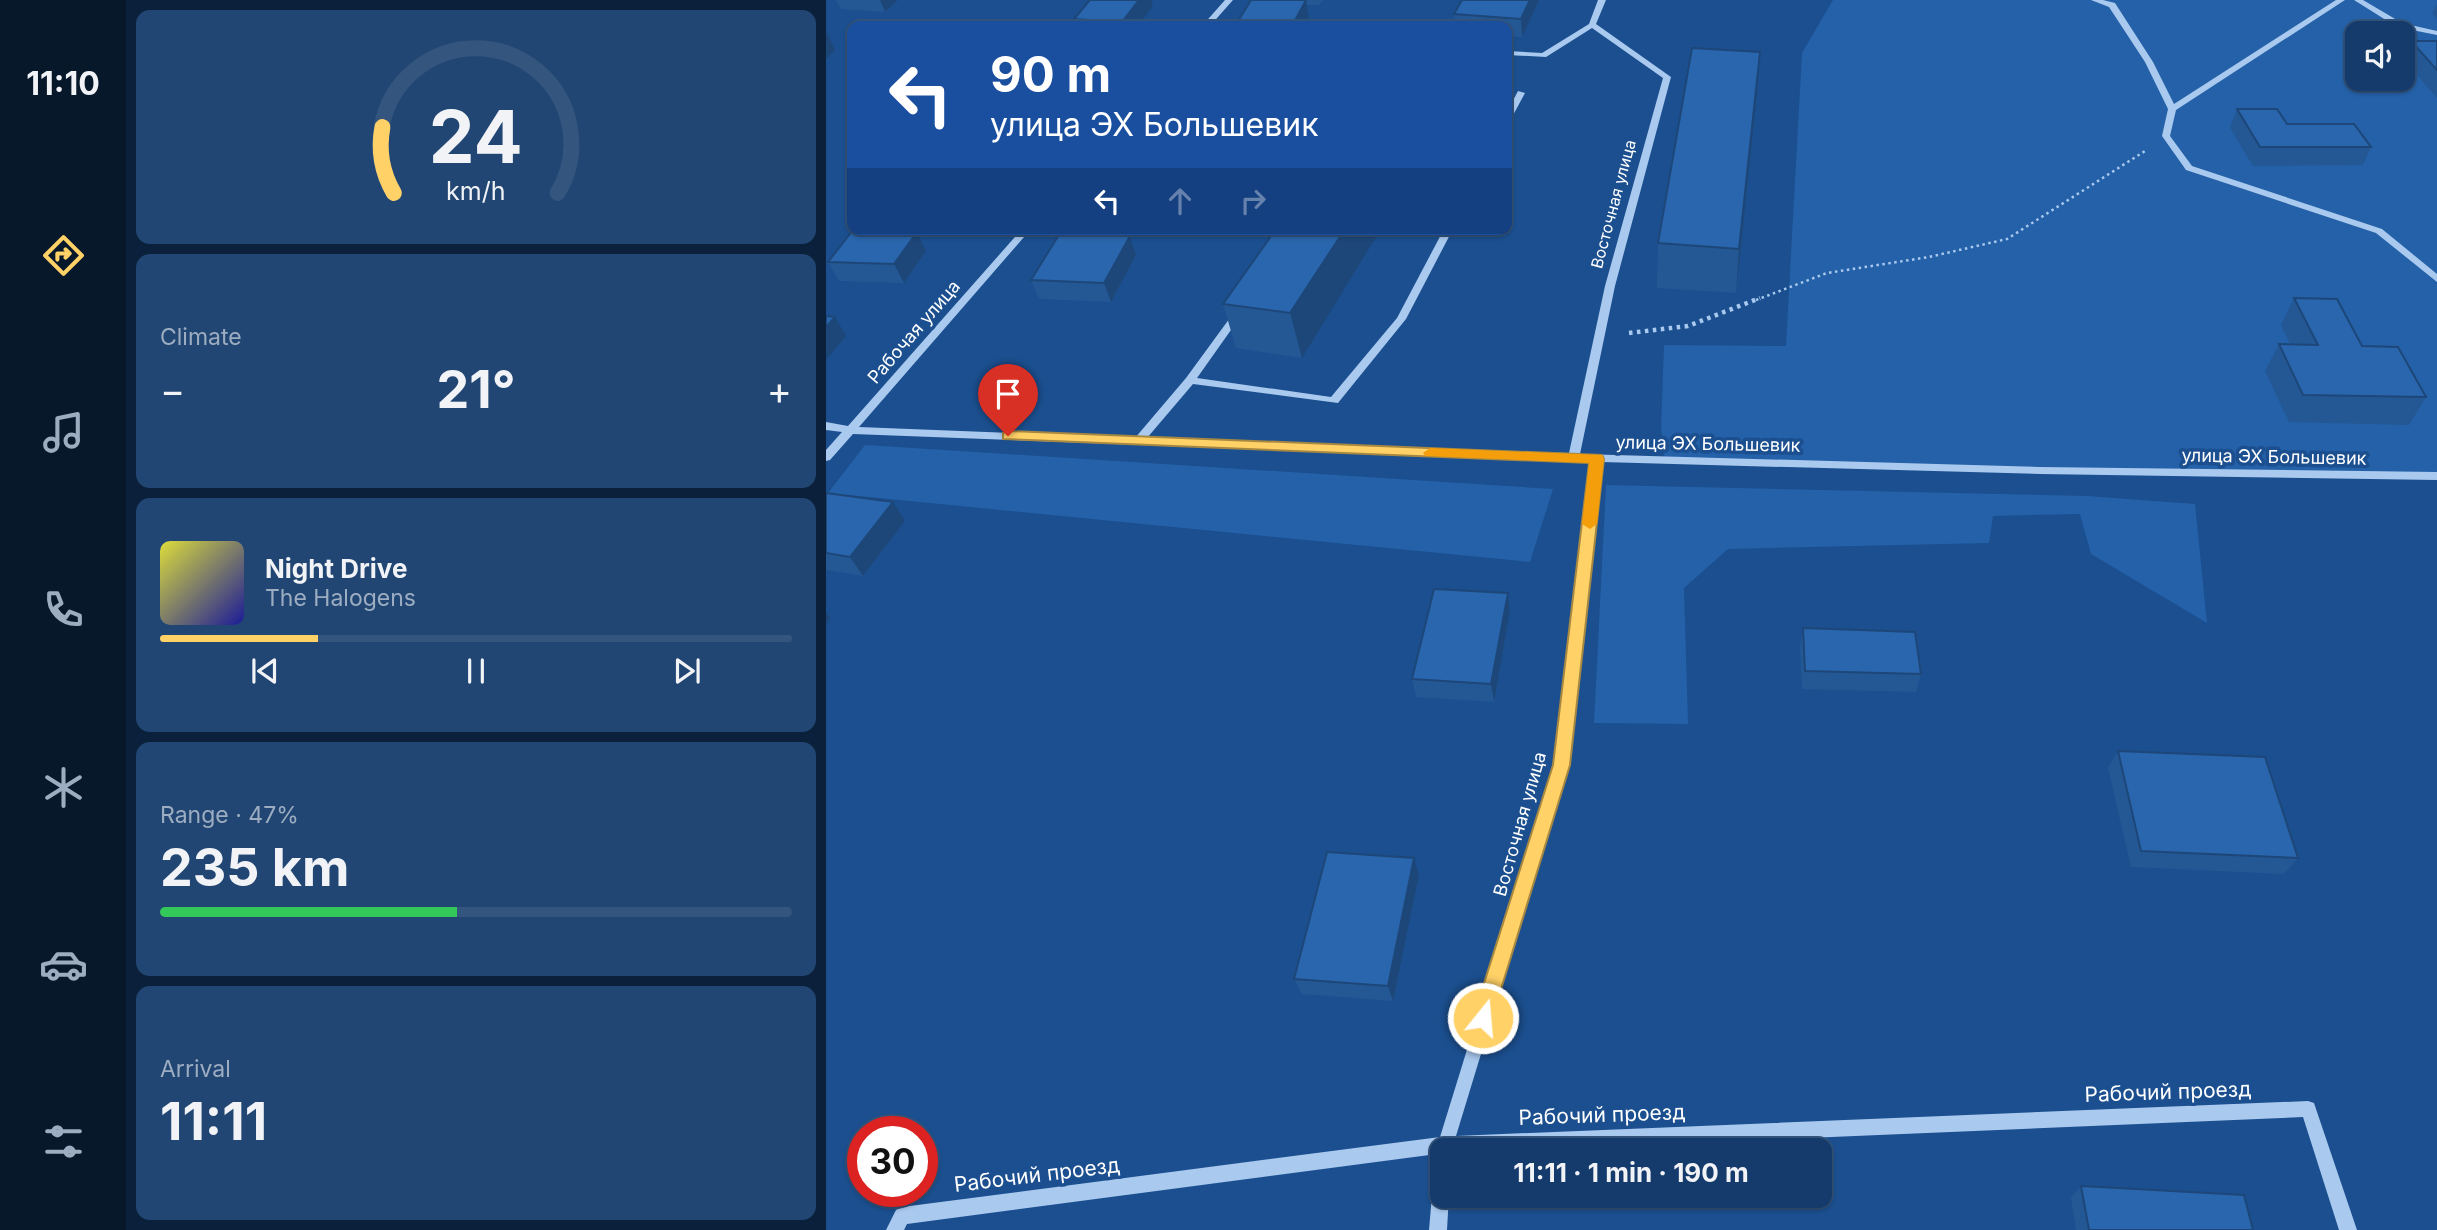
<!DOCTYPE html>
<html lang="en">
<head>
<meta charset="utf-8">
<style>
	body { margin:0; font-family:Inter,sans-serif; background:#214673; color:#f1f3f6; height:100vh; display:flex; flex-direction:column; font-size:26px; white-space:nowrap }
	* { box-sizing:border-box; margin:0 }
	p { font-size:23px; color:#9dadc1 }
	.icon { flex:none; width:38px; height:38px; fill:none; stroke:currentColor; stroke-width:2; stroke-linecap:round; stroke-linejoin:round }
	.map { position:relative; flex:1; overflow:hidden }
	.side { display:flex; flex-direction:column; gap:10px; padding:10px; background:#0b203b; width:700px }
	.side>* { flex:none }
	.hud { position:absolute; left:21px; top:21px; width:665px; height:214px; border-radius:14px; box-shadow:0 2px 5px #0004,0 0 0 2px #33557e; background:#1a4fa0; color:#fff; overflow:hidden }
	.controls { position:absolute; left:1519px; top:21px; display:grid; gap:14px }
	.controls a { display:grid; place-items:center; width:70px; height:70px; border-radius:14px; background:#143b6b; box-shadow:0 2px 5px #0004,0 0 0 2px #33557e; font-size:35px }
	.speed { position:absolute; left:21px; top:1116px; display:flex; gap:14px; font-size:35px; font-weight:700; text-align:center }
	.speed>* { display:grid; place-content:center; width:91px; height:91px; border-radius:50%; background:#143b6b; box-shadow:0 2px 5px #0004,0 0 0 2px #33557e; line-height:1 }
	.speed .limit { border:10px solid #d22; background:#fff; color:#111 }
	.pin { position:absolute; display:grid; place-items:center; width:60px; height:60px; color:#fff; margin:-72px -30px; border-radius:50% 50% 50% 0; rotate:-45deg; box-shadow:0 0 7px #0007 }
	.pin .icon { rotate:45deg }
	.me { position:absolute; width:77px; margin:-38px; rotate:17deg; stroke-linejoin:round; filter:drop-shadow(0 0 5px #0008) }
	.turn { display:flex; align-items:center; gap:24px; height:147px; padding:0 28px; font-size:32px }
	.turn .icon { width:91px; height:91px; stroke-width:2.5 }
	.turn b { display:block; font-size:49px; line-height:60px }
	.lanes { display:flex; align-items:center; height:66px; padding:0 28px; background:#0003; justify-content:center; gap:35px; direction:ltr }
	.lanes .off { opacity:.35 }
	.big { font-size:52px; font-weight:700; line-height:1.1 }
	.side .widget { flex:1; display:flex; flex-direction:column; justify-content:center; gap:10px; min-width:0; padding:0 24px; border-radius:14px; background:#214673 }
	.side .dial { align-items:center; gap:0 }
	.dial svg { height:182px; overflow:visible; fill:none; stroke:#33557e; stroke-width:7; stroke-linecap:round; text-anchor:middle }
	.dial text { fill:#f1f3f6; stroke:none }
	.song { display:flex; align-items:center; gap:21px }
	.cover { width:84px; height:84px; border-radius:10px; background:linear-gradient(135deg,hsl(60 70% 55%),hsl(240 70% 35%)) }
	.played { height:7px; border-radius:4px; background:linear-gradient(90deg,#ffd166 25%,#33557e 25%) }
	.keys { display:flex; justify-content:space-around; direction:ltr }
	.heat { display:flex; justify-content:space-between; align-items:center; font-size:38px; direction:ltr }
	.charge { height:10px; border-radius:5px; background:linear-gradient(90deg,#34c759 47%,#33557e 0) }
	.trip { position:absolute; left:604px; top:1138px; width:402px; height:70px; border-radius:14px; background:#143b6b; box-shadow:0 2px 5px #0004,0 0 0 2px #33557e; font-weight:700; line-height:70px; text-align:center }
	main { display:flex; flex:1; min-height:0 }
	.tabs { display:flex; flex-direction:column; width:126px; justify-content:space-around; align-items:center; background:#08182b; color:#9dadc1 }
	.tabs .icon { width:49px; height:49px }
	.tabs .active { color:#ffd166 }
	.tabs b { font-size:32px; color:#f1f3f6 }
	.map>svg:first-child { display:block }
	.green { fill:#2461a8; fill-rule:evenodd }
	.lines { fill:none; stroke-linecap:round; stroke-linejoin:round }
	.path-far1 { stroke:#a9c9ee; stroke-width:2.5; stroke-dasharray:2.5 3.5; stroke-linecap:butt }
	.path { stroke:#a9c9ee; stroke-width:4.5; stroke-dasharray:3.5 4.5; stroke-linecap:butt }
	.minor { fill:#a9c9ee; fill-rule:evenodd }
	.wall { fill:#245895 }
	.shaded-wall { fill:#1d4779 }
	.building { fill:#2a66ad; stroke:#1d4779; stroke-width:2 }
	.route { fill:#ffd166; stroke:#a68842; stroke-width:2 }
	.slow { fill:#f59e0b }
	.labels { text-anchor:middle; stroke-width:7; stroke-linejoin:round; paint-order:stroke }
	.far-street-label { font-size:16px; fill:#fff; stroke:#1b4f8f }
	.street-label { font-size:18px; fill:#fff; stroke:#1b4f8f }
	.near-street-label { font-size:21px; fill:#fff; stroke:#1b4f8f }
</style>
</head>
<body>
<main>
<nav class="tabs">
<b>11:10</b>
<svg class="icon active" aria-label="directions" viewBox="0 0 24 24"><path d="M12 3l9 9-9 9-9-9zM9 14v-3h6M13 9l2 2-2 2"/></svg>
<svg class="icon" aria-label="music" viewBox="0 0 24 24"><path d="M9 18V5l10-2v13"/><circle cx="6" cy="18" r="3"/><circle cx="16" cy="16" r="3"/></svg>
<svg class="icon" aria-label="phone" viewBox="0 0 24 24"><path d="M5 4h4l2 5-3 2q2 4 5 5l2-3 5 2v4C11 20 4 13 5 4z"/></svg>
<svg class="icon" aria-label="climate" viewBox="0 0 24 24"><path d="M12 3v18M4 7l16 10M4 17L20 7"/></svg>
<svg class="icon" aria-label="car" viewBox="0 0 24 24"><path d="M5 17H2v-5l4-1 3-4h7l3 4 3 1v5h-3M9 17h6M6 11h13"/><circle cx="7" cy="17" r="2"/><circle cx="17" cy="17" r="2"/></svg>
<svg class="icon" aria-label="filters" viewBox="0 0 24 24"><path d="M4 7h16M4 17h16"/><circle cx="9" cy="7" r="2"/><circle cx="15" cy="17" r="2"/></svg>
</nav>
<section class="side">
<div class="widget dial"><svg viewBox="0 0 100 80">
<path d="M14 69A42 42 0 1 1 86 69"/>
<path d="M14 69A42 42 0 0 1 9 40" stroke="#ffd166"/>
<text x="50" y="56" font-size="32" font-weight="700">24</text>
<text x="50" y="72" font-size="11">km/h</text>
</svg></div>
<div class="widget"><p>Climate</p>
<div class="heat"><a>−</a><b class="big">21°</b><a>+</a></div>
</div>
<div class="widget">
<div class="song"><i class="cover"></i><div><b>Night Drive</b><p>The Halogens</p></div></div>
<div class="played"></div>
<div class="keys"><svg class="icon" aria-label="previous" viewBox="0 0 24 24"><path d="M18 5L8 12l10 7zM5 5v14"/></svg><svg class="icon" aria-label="pause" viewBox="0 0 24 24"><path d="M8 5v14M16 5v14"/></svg><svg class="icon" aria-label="next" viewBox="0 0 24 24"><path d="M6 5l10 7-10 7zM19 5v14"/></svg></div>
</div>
<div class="widget"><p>Range · 47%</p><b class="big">235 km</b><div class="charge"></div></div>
<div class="widget"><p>Arrival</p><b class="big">11:11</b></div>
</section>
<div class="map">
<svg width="1611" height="1230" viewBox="0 0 1611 1230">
	<rect width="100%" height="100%" fill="#1b4f8f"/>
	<!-- green -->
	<g class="green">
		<path d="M1007 0H1611V476L839 461 835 428 838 345 960 346 976 53ZM1531 33H1577V79H1531Z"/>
		<polygon points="39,445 40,445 727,489 704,562 2,493"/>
		<polygon points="780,485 1261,496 1369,504 1381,623 1265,554 1254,514 1167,516 1163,543 902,549 858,588 862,724 768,723"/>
	</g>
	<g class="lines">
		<!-- path-far1 -->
		<polyline class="path-far1" points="930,300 1001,273 1103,257 1181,239 1319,151"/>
		<!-- path -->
		<polyline class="path" points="803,333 862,326 934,298"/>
		<!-- minor -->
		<g class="minor">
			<polygon points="399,0 407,0 384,26 376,26"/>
			<polygon points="772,0 780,0 770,24 845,77 789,286 754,454 1214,467 1611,472 1611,480 1214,474 776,462 743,765 630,1136 1482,1101 1488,1103 1490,1109 1531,1230 1513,1230 1477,1117 702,1150 616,1150 616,1157 611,1154 81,1224 78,1230 60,1230 70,1210 76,1207 614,1137 729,765 765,462 27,434 4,460 0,461 0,450 16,432 0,430 0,422 22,426 196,229 205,229 33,427 309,438 360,378 409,311 412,310 417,313 371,378 505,397 571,318 618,229 627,229 580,319 512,403 367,384 321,438 743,453 779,286 837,78 766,28 720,57 681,55 681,51 716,53 763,24"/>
			<polygon points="1265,0 1277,0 1289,3 1327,62 1348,104 1510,0 1519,0 1350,110 1344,136 1366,166 1556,229 1611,274 1611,282 1550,233 1360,170 1336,136 1342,109 1319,62 1283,7"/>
			<polygon points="1528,0 1537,0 1576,23 1611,31 1611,35 1571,27"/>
			<polygon points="692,91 699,93 685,119 681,121 681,112"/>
			<polygon points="616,1163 616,1195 623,1195 621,1230 603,1230 608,1171 610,1165"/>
		</g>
	</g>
	<!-- wall -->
	<g class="wall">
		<polygon points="10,0 72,0 59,12 15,9"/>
		<polygon points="425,0 497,0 493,5 481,5 483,18 479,26 409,26"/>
		<polygon points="636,0 713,0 696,37 681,36 681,26 629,26 628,14"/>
		<polygon points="1611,4 1611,19 1606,13"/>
		<polygon points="327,6 312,26 251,26 248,19"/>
		<polygon points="1585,41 1611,41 1611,98 1577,59"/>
		<polygon points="934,52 931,94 910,293 831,288 832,243"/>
		<polygon points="1411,109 1461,124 1545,147 1537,165 1427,166 1404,128"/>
		<polygon points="450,229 476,358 410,348 397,304"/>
		<polygon points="304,236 310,255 285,302 213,299 205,280"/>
		<polygon points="100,251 78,283 13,281 2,262"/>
		<polygon points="1468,298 1536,346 1600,397 1583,425 1463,422 1439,371 1453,344 1464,344 1455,325"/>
		<polygon points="0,493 79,521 37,576 0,570"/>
		<polygon points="682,593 684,611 668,702 590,697 586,679"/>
		<polygon points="977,628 1095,674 1090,692 976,689 974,647"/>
		<polygon points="1292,751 1472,858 1458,874 1305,867 1282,768"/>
		<polygon points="593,875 567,1001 476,994 468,979"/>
		<polygon points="1255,1186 1427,1230 1250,1230 1245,1198"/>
	</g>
	<!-- shaded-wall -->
	<g class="shaded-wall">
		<polygon points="54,0 72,0 59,12"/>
		<polygon points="313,0 325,0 327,6 312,26 298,26 296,22"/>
		<polygon points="480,0 483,18 479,26 466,26"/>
		<polygon points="704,0 713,0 696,37 695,19"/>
		<polygon points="1,33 9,50 0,59 0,34"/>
		<polygon points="934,52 931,94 910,293 913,249"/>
		<polygon points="519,229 555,229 476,358 464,313"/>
		<polygon points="91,232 100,251 78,283 68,264"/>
		<polygon points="304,236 310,255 285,302 278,283"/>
		<polygon points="9,317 20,336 0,360 0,327"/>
		<polygon points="67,502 79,521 37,576 24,557"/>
		<polygon points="682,593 684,611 668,702 665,684"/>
		<polygon points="0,612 4,618 0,624"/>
		<polygon points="588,858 593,875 567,1001 562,986"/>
	</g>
	<!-- building -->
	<g class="building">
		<polygon points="264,0 313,0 296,22 248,19"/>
		<polygon points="425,0 480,0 466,26 409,26"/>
		<polygon points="636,0 704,0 695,19 628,14"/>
		<polygon points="1585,41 1611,41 1611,70"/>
		<polygon points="866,48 934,52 913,249 832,243"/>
		<polygon points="1411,109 1451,109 1461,124 1528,124 1545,147 1434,147"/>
		<polygon points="450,229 519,229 464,313 397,304"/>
		<polygon points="27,230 91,232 68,264 2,262"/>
		<polygon points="234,233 304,236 278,283 205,280"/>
		<polygon points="1468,298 1511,299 1536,346 1572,347 1600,397 1477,395 1453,344 1492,345"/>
		<polygon points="0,316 9,317 0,327"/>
		<polygon points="0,493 67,502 24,557 0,553"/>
		<polygon points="608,589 682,593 665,684 586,679"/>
		<polygon points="977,628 1089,632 1095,674 979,671"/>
		<polygon points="1292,751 1439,757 1472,858 1315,851"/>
		<polygon points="501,852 588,858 562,986 468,979"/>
		<polygon points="1255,1186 1418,1195 1427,1230 1263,1230"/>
	</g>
	<!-- route -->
	<polygon class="route" points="182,431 776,455 778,459 744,765 664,1025 657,1028 650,1025 647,1018 727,765 763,463 177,439 177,433"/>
	<!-- slow -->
	<polygon class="slow" points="604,448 776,455 778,459 771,524 764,529 756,524 763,463 599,456 597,453"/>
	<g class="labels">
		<!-- far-street labels -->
		<g class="far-street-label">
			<text transform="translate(787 204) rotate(-75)" y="6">Восточная улица</text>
		</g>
		<!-- street labels -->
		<g class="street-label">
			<text transform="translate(88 332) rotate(-49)" y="6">Рабочая улица</text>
			<text transform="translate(882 444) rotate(1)" y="6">улица ЭХ Большевик</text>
			<text transform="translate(1448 457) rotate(1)" y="6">улица ЭХ Большевик</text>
			<text transform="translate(694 824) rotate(-74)" y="6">Восточная улица</text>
		</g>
		<!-- near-street labels -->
		<g class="near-street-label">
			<text transform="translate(1342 1092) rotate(-2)" y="7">Рабочий проезд</text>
			<text transform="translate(776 1115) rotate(-2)" y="7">Рабочий проезд</text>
			<text transform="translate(211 1175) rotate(-7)" y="7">Рабочий проезд</text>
		</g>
	</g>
</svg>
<div class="controls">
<a><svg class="icon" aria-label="sound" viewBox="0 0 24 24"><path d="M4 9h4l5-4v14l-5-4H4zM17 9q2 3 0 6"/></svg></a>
</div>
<div class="speed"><div class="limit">30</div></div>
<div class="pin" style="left:182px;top:436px;background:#d93025"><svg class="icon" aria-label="arrive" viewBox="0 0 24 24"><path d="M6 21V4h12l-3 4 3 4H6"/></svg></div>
<svg class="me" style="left:657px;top:1018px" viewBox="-20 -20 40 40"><circle r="17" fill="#ffd166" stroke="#fff" stroke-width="3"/><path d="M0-11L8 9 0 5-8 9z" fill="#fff"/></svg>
<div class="trip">11:11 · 1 min · 190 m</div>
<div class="hud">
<div class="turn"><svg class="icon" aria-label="left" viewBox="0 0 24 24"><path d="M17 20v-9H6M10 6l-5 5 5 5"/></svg><div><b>90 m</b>улица ЭХ Большевик</div></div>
<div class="lanes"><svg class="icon" aria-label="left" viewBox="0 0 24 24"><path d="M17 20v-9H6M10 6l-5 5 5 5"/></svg><svg class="icon off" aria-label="ahead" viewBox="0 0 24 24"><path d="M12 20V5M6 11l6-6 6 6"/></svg><svg class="icon off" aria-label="right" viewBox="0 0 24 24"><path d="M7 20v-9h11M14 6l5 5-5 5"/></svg></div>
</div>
</div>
</main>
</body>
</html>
